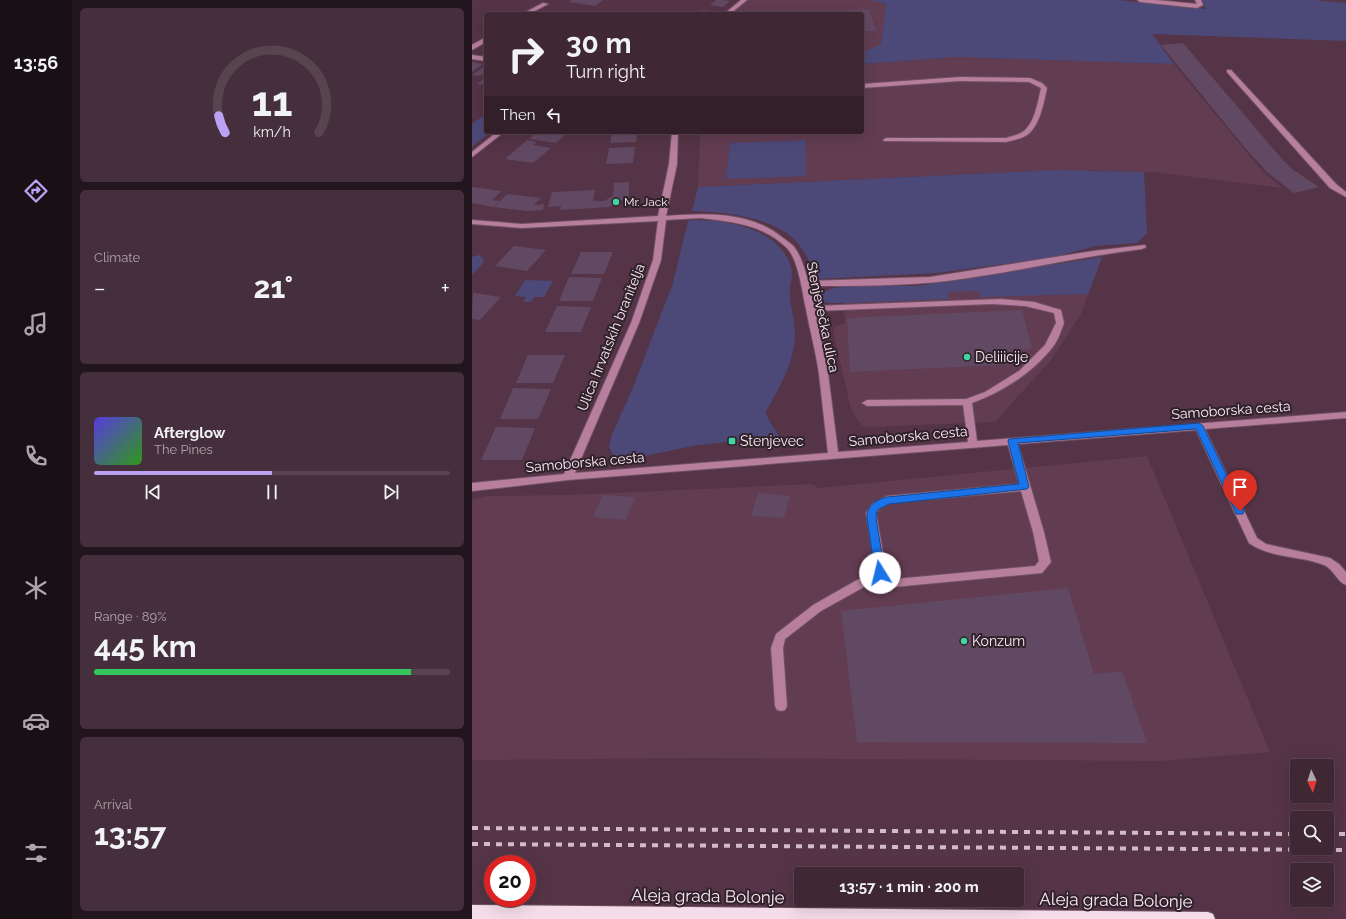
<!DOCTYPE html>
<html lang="en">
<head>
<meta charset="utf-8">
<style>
	body { margin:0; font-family:Raleway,sans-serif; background:#462f3c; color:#f1f3f6; height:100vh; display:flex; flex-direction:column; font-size:15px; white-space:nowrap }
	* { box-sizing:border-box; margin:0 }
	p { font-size:13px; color:#ada5ac }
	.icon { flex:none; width:22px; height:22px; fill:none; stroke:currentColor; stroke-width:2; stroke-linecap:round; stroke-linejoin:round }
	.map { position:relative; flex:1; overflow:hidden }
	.drawer { display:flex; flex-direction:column; gap:8px; padding:8px; background:#23151d; width:400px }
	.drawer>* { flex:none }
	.guide { position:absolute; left:12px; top:12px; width:380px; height:122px; border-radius:4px; box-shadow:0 4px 16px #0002,0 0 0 1px #58444f; background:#3f2734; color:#f1f3f6; overflow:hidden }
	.needle { width:26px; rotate:176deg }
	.controls { position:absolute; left:818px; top:759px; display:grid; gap:8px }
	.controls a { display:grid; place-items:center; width:44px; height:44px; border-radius:4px; background:#3f2734; box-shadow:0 4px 16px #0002,0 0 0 1px #58444f; font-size:20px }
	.speed { position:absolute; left:12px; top:855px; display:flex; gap:8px; font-size:20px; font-weight:700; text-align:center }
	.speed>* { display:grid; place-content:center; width:52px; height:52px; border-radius:50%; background:#3f2734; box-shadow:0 4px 16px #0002,0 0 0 1px #58444f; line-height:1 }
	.speed .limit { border:6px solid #d22; background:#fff; color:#111 }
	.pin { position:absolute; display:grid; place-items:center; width:34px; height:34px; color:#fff; margin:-41px -17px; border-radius:50% 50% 50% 0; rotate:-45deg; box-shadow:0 0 4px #0007 }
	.pin .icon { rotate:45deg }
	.me { position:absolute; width:44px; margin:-22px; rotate:351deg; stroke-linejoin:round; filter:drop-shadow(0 0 3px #0008) }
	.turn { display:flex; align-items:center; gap:14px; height:84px; padding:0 16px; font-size:18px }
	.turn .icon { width:52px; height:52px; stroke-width:2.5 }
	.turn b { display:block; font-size:28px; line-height:34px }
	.then { display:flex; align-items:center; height:38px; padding:0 16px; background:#0003; gap:8px; font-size:15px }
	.big { font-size:30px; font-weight:700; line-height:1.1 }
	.drawer .tile { flex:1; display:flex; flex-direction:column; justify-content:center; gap:6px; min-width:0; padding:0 14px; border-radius:6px; background:#462f3c }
	.drawer .dial { align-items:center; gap:0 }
	.dial svg { height:104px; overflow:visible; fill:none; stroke:#58444f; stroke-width:7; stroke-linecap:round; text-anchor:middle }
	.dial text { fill:#f1f3f6; stroke:none }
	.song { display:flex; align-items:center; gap:12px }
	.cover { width:48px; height:48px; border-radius:6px; background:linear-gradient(135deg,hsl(250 70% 55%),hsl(110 70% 35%)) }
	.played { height:4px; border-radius:2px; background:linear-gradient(90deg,#bca0f2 50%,#58444f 50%) }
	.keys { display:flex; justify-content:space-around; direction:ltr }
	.heat { display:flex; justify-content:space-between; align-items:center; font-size:22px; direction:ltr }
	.charge { height:6px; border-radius:3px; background:linear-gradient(90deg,#34c759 89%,#58444f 0) }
	.trip { position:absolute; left:322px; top:867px; width:230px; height:40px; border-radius:4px; background:#3f2734; box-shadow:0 4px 16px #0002,0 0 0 1px #58444f; font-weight:700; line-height:40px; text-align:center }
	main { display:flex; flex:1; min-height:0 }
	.menu { display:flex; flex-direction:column; width:72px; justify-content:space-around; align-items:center; background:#191015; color:#ada5ac }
	.menu .icon { width:28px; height:28px }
	.menu .on { color:#bca0f2 }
	.menu b { font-size:18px; color:#f1f3f6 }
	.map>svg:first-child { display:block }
	.built { fill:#623c51 }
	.green { fill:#4c4979 }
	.building { fill:#624963 }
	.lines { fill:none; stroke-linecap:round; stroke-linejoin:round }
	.minor-casing { stroke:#6f5162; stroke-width:2 }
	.major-casing { stroke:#6f5162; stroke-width:2 }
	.minor { fill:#b77e9e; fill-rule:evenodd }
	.major { fill:#f4dce8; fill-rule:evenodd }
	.rail { stroke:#d2bac7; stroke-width:4; stroke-dasharray:6 6; stroke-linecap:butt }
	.route { fill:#1a73e8; stroke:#114b97 }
	.poi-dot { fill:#42d4a1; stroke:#30222a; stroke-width:1.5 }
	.labels { text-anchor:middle; stroke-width:4; stroke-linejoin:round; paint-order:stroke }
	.far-poi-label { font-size:12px; fill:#ffeaf5; stroke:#30222a; text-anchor:start }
	.street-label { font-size:14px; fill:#ffeaf5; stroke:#30222a }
	.poi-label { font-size:14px; fill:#ffeaf5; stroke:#30222a; text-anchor:start }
	.near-street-label { font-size:17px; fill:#ffeaf5; stroke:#30222a }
</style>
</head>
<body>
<main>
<nav class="menu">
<b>13:56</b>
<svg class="icon on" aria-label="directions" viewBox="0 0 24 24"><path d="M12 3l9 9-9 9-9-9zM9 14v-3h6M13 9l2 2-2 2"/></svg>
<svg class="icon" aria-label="music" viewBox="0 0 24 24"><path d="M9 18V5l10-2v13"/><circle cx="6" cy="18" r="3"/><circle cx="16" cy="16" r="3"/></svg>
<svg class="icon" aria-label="phone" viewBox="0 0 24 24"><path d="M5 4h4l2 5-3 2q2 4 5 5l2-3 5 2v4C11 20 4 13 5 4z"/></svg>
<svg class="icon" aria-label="climate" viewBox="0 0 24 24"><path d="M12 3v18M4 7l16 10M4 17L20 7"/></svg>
<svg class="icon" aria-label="car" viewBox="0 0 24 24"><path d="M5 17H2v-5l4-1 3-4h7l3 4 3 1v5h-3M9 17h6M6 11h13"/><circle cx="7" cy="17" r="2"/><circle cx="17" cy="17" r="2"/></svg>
<svg class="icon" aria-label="filters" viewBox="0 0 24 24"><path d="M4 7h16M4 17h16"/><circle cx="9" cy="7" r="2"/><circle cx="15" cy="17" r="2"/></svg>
</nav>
<section class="drawer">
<div class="tile dial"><svg viewBox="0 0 100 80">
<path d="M14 69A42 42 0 1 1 86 69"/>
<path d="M14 69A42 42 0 0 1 9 56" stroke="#bca0f2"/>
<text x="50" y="56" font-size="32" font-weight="700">11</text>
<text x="50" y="72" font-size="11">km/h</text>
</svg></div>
<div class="tile"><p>Climate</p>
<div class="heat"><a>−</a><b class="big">21°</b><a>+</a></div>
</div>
<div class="tile">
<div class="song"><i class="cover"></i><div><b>Afterglow</b><p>The Pines</p></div></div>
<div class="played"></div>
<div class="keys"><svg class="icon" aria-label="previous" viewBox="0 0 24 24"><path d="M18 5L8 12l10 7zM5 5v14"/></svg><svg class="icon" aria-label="pause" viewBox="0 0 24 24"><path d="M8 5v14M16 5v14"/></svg><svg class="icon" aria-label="next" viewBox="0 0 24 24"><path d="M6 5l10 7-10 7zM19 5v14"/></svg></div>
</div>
<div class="tile"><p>Range · 89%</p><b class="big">445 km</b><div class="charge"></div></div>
<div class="tile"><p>Arrival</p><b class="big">13:57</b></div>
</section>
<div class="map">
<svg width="874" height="919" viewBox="0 0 874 919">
	<rect width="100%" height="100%" fill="#543446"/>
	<!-- built -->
	<g class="built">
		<polygon points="276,0 398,0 414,4 409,45 390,53 390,14 259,14"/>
		<polygon points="484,57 702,64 790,171 810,188 681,172 585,170 226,187 228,132 390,132 390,64"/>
		<polygon points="630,257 609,314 579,360 523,422 398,427 391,426 385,420 379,409 361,331 364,326 373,323 371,298"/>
		<polygon points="675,456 798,752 689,761 229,758 0,760 0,499 15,496 95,495 340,484 347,488"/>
	</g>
	<!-- green -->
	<g class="green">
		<polygon points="398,0 646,0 734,9 730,0 842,0 874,3 874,41 680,34 702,64 484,57 390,64 390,53 409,44 414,4"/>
		<polygon points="14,114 14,132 18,132 0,147 0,124"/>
		<polygon points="334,140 334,176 254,179 258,143"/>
		<path d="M585 170 672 172 675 233 665 243 623 246 583 257 465 273 346 279C341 269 336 258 330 249 310 217 254 212 220 211L226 187Z"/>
		<path d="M221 220C256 220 307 228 319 267 322 275 317 285 318 294 318 307 323 320 323 333 323 362 307 387 294 412L296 419 307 436 220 446 159 459 146 457 140 454 137 446 139 437 160 390 201 283 216 221Z"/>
		<polygon points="7,255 10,257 12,262 0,275 0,257"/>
		<polygon points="630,257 616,294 509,297 507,291 476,292 477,299 371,303 357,303 348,301 345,294 362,288 381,286 444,286"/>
		<polygon points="53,280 81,281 72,297 62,297 59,302 51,302 54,297 43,296"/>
	</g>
	<!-- building -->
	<g class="building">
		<polygon points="100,0 131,0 123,6 97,2"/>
		<polygon points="244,0 250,0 258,1 251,7 238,5"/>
		<polygon points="397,9 404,31 390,31 390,14 379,14 378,10"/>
		<polygon points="231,10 243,12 239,14 225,14"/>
		<polygon points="711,43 810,159 820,169 847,187 822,193 795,172 774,149 689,45"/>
		<polygon points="0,62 11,64 0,72"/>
		<polygon points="10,68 14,68 14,72 8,76 0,75"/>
		<polygon points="14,77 14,85 5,84"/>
		<polygon points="65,132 96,132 84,143 57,139"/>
		<polygon points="140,132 166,132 164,142 138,143"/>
		<polygon points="55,140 65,142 61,145 79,148 61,163 33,159"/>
		<polygon points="163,147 161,163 134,164 137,148"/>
		<polygon points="157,182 157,196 137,207 88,210 89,206 76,207 80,192 123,190 121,201 132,201 141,196 142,183"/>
		<polygon points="0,187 30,191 20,200 28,201 21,207 0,203"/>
		<polygon points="35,194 69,198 62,205 72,204 71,210 55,211 22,207"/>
		<polygon points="42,246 74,250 55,271 23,266"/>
		<polygon points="109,252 141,252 132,274 99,274"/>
		<polygon points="97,277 130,278 121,301 87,301"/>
		<polygon points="1,293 29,297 8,320 0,319"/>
		<polygon points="85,306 119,307 109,332 73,332"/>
		<polygon points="550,310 560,349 543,350 546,364 378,372 375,318"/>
		<polygon points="56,355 93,355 81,383 44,383"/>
		<polygon points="41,388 79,389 66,419 28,419"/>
		<polygon points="24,427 63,428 50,460 9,460"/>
		<polygon points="286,493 318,496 312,518 279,516"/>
		<polygon points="131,495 163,497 154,520 121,517"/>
		<polygon points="596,588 622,674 650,671 675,743 385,742 369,611"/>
	</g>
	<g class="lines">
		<!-- minor casing -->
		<g class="minor-casing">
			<g id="minor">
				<polygon points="269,0 275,0 258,14 252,14"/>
				<polygon points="665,0 684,0 725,4 723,0 729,0 731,5 725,8 668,2"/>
				<polygon points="71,3 76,4 57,14 50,14"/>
				<polygon points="14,37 14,42 0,50 0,45"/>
				<polygon points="0,55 14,57 14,61 0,59"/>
				<polygon points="755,70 759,70 864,184 874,192 874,197 858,188 755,72"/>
				<path d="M488 77 558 78 570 83 575 88C572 102 568 126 555 135 549 139 541 140 534 142L412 141 411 140 414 138H534C540 136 547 135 552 131 563 122 566 101 569 88L557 82 488 81 390 88V84Z"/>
				<polygon points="25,132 32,132 0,157 0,152"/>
				<path d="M200 132H206L205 164 194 216C233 213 279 211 311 238 315 241 320 244 323 248 330 258 333 270 336 281L458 277 621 251 673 245 674 247 670 249C604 257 540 273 475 281 429 286 383 286 338 286L342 306 529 299 562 302 589 310 592 323C589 331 586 341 580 348 559 374 530 392 500 403L505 441 874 412V418L733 429 785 538 794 544 858 558 867 564 874 572V585C865 582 862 569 852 565 827 555 800 559 777 543L724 430 546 444 572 532 579 562 570 573 422 587 410 582 392 587 349 611 313 639 311 648 315 706 313 710 309 711 305 710 303 706 299 648 304 634 341 605 385 580 404 575 394 513 400 504 415 496 547 484 536 445 96 480 0 491V483L92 474 159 323 181 260 186 221 50 228 0 224V220L50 224 186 216 197 164ZM228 218C261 222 290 224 315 248 327 261 330 292 334 309 338 331 344 352 347 374 350 401 353 427 356 453L103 473 167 323 189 260 194 220ZM520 304 553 306 582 313 584 323 573 345 547 371 513 392 494 399 395 400 390 403 395 406 491 405 496 442 366 452 356 373 343 311ZM549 491 561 532 567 561 563 566 423 579 415 575 404 513 409 507 417 503Z"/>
			</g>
		</g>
		<!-- major casing -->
		<g class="major-casing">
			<polygon id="major" points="0,905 736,912 741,914 743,919 0,919"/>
		</g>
		<!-- minor -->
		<use href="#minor" class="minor"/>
		<!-- major -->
		<use href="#major" class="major"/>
		<!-- rail -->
		<g class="rail">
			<polyline points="0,828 825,834"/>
			<polyline points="855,834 874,834"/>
			<polyline points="0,844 874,850"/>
		</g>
	</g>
	<!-- route -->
	<path class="route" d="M727 423 731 426 772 511 771 514H764L763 511 724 429 546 443 557 487 555 489 417 504 405 510 404 518 413 573 412 576H405L403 573 395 518C394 506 404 500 415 497L547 484 536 441 537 439Z"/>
	<!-- markers -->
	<g class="poi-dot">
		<circle cx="144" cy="202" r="4"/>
		<circle cx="495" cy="357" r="4"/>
		<rect x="256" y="437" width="8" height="8" rx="2"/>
		<circle cx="492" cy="641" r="4"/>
	</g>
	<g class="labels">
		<!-- far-poi labels -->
		<g class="far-poi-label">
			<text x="152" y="206">Mr. Jack</text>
		</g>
		<!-- street labels -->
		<g class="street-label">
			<text transform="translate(351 317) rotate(78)" y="5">Stenjevečka ulica</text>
			<text transform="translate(139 337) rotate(-68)" y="5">Ulica hrvatskih branitelja</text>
			<text transform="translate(759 410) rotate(-4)" y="5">Samoborska cesta</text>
			<text transform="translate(436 436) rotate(-5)" y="5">Samoborska cesta</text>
			<text transform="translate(113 462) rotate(-5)" y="5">Samoborska cesta</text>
		</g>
		<!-- poi labels -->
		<g class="poi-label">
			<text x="503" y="362">Deliiicije</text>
			<text x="268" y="446">Stenjevec</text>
			<text x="500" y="646">Konzum</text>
		</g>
		<!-- near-street labels -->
		<g class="near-street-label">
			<text transform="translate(236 896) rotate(1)" y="6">Aleja grada Bolonje</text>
			<text transform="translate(644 900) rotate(1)" y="6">Aleja grada Bolonje</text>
		</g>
	</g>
</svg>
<div class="controls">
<a><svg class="needle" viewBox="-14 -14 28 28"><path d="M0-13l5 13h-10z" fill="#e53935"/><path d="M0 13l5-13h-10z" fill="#ada5ac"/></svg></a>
<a><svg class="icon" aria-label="search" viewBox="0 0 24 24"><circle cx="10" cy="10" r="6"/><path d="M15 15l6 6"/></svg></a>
<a><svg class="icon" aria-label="layers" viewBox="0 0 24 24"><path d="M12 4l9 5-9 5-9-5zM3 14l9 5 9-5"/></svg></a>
</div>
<div class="speed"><div class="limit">20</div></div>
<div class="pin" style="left:768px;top:511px;background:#d93025"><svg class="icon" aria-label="arrive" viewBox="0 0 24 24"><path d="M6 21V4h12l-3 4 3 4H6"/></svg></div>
<svg class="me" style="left:408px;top:573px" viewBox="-20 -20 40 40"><circle r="19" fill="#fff"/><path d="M0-13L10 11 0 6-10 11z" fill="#1a73e8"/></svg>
<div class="trip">13:57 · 1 min · 200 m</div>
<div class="guide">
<div class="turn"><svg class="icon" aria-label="right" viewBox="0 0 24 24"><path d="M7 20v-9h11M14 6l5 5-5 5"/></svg><div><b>30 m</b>Turn right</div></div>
<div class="then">Then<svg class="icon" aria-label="left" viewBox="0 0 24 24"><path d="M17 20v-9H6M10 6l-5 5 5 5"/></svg></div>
</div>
</div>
</main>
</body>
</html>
